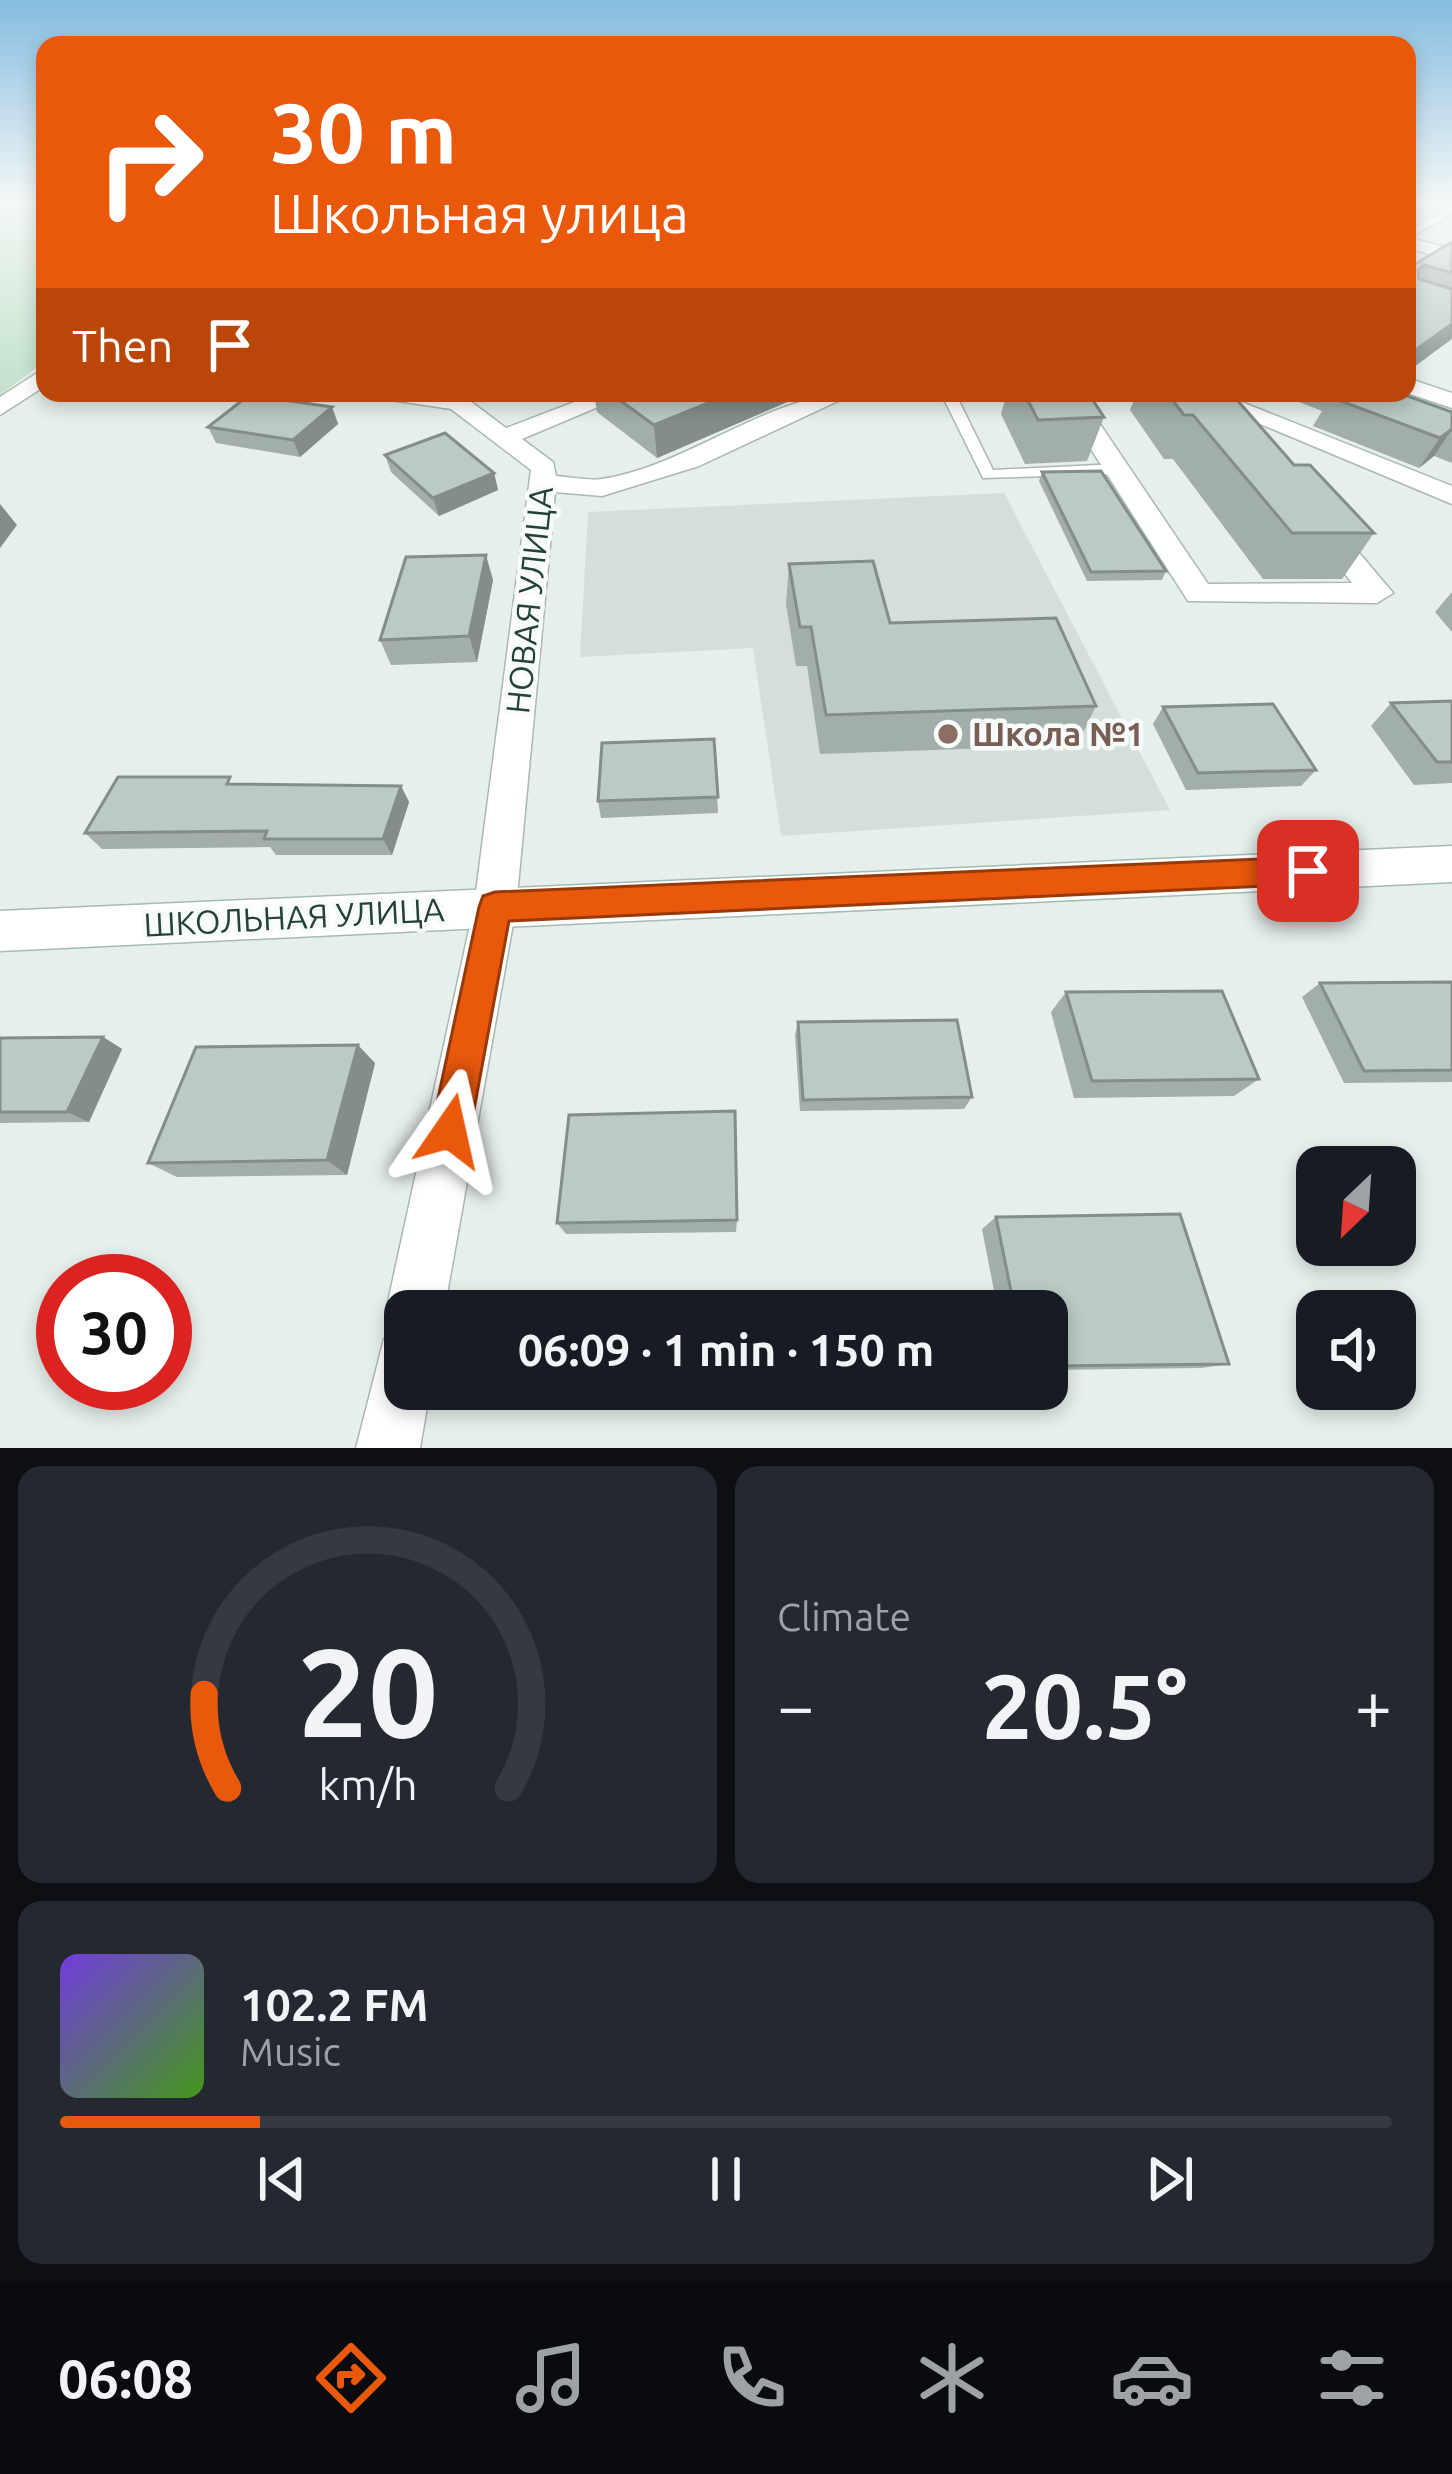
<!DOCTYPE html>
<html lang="en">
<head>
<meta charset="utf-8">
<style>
	body { margin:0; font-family:Ubuntu,sans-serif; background:#242831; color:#f1f3f6; height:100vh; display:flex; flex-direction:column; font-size:45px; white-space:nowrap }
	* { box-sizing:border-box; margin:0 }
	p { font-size:39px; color:#9ea1a6 }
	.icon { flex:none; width:66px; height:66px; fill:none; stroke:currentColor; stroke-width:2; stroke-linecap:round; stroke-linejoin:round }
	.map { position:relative; height:1448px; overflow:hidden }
	.panel { display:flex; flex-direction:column; gap:18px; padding:18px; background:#0d0f14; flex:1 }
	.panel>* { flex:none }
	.banner { position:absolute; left:36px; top:36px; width:1380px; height:366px; border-radius:24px; box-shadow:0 6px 18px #0003; background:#ea580c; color:#fff; overflow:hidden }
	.needle { width:78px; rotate:205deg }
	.tools { position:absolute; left:1296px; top:1146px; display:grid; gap:24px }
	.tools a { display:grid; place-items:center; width:120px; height:120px; border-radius:24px; background:#171b24; box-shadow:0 6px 18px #0003; font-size:60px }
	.speed { position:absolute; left:36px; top:1254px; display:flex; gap:24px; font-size:60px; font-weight:700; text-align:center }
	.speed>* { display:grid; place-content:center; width:156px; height:156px; border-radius:50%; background:#171b24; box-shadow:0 6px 18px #0003; line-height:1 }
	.speed .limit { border:18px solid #d22; background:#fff; color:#111 }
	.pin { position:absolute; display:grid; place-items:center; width:102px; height:102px; color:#fff; margin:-51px; border-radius:24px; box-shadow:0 6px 18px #0006 }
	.me { position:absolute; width:132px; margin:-66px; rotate:11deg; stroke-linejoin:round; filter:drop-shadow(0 0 9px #0008) }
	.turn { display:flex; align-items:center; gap:42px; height:252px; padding:0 36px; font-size:54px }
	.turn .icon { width:156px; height:156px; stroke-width:2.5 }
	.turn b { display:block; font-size:84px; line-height:102px }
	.then { display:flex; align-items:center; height:114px; padding:0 36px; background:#0003; gap:24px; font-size:45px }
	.big { font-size:90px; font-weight:600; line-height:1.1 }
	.panel .widget { flex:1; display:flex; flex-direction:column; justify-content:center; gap:18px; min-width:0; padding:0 42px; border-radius:24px; background:#242831 }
	.panel .dial { align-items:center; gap:0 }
	.dial svg { height:312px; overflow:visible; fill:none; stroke:#363941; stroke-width:7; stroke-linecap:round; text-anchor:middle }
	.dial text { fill:#f1f3f6; stroke:none }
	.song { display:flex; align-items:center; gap:36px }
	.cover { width:144px; height:144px; border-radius:18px; background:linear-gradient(135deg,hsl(260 70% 55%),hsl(100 70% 35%)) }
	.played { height:12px; border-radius:6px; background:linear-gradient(90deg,#ea580c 15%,#363941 15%) }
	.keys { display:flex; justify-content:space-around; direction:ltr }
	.heat { display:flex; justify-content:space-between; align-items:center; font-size:66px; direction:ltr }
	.panel .tiles { flex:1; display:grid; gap:18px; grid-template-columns:1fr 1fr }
	.widget:last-child { grid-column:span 2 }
	.trip { position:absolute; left:384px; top:1290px; width:684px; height:120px; border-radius:24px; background:#171b24; box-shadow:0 6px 18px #0003; font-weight:600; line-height:120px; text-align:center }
	.menu { display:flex; height:192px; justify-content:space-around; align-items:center; background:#090b0e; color:#9ea1a6 }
	.menu .icon { width:84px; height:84px }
	.menu .current { color:#ea580c }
	.menu b { font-size:54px; color:#f1f3f6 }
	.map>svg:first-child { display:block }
	.built { fill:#d4dfda }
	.green { fill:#bfe0c8 }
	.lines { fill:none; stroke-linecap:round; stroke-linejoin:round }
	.lane-casing { stroke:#a8b8b2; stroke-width:3 }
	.street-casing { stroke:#a8b8b2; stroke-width:3 }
	.secondary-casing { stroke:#a4bbb3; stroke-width:3 }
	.lane { fill:#fff; fill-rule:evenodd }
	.street { fill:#fff; fill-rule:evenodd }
	.secondary { fill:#fff; fill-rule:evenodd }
	.wall { fill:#a1aea9 }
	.shaded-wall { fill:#838d89 }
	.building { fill:#bbcac4; stroke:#838d89; stroke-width:3 }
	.route { fill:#ea580c; stroke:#983908; stroke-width:3 }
	.education-dot { fill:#8d6e63; stroke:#f7fbf9; stroke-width:4.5 }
	.labels { text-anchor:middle; stroke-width:9; stroke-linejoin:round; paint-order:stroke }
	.street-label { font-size:33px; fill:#24423a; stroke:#f7fbf9 }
	.education-label { font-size:33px; font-weight:bold; fill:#785e54; stroke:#f7fbf9; text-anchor:start }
</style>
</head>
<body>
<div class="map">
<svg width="1452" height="1448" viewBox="0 0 1452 1448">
	<rect width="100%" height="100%" fill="#e6efeb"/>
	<!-- built -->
	<polygon class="built" points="1004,493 1170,810 781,836 753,648 580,657 588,512"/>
	<!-- green -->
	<polygon class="green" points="0,200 45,200 45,361 0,395"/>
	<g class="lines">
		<!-- lane casing -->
		<g class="lane-casing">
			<g id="lane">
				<polygon points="1452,207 1452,214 1407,239 1407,232"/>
				<polygon points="941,393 965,393 957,397 993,470 1117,464 1125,469 1117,474 983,478"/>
			</g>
		</g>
		<!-- street casing -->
		<g class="street-casing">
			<g id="street">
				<polygon points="1407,237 1452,249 1452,260 1407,248"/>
				<polygon points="45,368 45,386 0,415 0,397"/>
				<path d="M379 393 466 398 506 428 598 393H631L522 439 553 462 556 476C571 477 588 481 602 479 688 466 770 393 855 393L699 466 602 496 555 492 516 907 444 1311H405V1389H430L420 1448H356L384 1339 398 1333 386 1311 474 907 531 470 451 409 391 400Z"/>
				<polygon points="1055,393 1079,393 1208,584 1352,583 1310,529 1324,520 1334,523 1393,593 1377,603 1188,601"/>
				<polygon points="1186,393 1219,393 1452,486 1452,504"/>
			</g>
		</g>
		<!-- secondary casing -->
		<g class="secondary-casing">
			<g id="secondary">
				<polygon points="1407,378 1452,393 1452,408 1407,393"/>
				<polygon points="1452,846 1452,882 0,951 0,911"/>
			</g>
		</g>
		<!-- lane -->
		<use href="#lane" class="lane"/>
		<!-- street -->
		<use href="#street" class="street"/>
		<!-- secondary -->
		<use href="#secondary" class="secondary"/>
	</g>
	<!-- wall -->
	<g class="wall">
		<polygon points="1452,242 1452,339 1407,269"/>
		<polygon points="594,393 808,393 657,458 597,412"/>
		<polygon points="1007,393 1088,393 1104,417 1087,461 1025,464 1001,414"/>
		<polygon points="1137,393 1231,393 1294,465 1374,533 1342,579 1263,579 1173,459 1164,459 1130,410"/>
		<polygon points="1276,393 1399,393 1452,412 1452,463 1434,456 1419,468 1313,426 1322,411"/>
		<polygon points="332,407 338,424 300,457 216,443 208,427"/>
		<polygon points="385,455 494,473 498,490 439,516 391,472"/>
		<polygon points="1042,472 1166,571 1162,580 1087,581 1039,481"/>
		<polygon points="789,564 890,623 1096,706 1077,745 820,754 807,666 796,666 786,604"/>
		<polygon points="493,580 477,662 391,665 380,640"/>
		<polygon points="1452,592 1452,632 1435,612"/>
		<polygon points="1452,701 1452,783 1414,785 1371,726 1391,703"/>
		<polygon points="1163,707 1316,770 1301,786 1186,790 1153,724"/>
		<polygon points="714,739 718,813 601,818 598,801"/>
		<polygon points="236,784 401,786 409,802 392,855 276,855 270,847 102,849 85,833"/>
		<polygon points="1452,982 1452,1082 1344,1083 1302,997 1320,983"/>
		<polygon points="1066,992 1259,1079 1234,1096 1074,1098 1051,1012"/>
		<polygon points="798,1022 972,1097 964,1109 800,1111 795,1035"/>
		<polygon points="103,1037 122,1049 89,1122 0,1123 0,1038"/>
		<polygon points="375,1063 347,1175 177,1177 148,1163"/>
		<polygon points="996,1217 1229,1364 1201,1368 1047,1370 1047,1311 998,1311 982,1229"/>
		<polygon points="737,1220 736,1232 566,1234 557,1223"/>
	</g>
	<!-- shaded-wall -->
	<g class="shaded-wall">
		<polygon points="1452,324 1452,339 1407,372 1407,356"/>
		<polygon points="733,393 808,393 657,458 654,425"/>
		<polygon points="332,407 338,424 300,457 293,440"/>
		<polygon points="1452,429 1434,456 1419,468 1440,438"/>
		<polygon points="494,473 498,490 439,516 433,498"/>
		<polygon points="0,504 17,525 0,548"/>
		<polygon points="486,555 493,580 477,662 469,636"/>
		<polygon points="401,786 409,802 392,855 383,839"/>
		<polygon points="103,1037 122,1049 89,1122 67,1112"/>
		<polygon points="358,1045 375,1063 347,1175 327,1160"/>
	</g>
	<!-- building -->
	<g class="building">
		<polygon points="1452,242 1452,273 1424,265 1418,270 1419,279 1452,289 1452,324 1407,356 1407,269"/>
		<polygon points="610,393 733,393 654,425"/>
		<polygon points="1024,393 1088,393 1104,417 1038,420"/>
		<polygon points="1167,393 1231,393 1294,465 1310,465 1374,533 1292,533 1193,415 1184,415"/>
		<polygon points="1337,393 1399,393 1452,412 1452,429 1440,438 1330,397"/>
		<polygon points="249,395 332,407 293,440 208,427"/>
		<polygon points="445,433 494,473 433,498 385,455"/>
		<polygon points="1101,471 1166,571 1091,572 1042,472"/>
		<polygon points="486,555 469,636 380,640 406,557"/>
		<polygon points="873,561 890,623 1056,618 1096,706 826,715 811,627 800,627 789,564"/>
		<polygon points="1452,701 1452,762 1437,762 1391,703"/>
		<polygon points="1273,704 1316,770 1198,773 1163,707"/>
		<polygon points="714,739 718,797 598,801 602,743"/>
		<polygon points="118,777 230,777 227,784 401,786 383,839 264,839 267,831 85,833"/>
		<polygon points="1452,982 1452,1070 1364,1071 1320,983"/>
		<polygon points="1222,991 1259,1079 1092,1081 1066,992"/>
		<polygon points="957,1020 972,1097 803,1100 798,1022"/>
		<polygon points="103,1037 67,1112 0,1112 0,1038"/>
		<polygon points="358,1045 327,1160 148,1163 196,1047"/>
		<polygon points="735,1111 737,1220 557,1223 569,1115"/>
		<polygon points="1180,1214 1229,1364 1047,1366 1047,1311 1015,1311 996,1217"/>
	</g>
	<!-- sky -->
	<linearGradient id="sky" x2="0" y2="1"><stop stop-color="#84bce0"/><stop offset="0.5" stop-color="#f4f8f6"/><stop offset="1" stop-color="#f4f8f6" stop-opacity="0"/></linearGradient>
	<rect width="1452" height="403" fill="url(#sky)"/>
	<!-- route -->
	<polygon class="route" points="1308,857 1319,861 1324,871 1319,880 1308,884 509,921 470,1131 464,1145 450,1151 437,1145 431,1131 479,907 483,896 495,892"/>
	<!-- markers -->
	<circle class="education-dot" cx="948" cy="734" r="12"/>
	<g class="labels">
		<!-- street labels -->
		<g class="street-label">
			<text transform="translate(529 600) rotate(-84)" y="12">НОВАЯ УЛИЦА</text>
			<text transform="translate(294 917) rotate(-3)" y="12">ШКОЛЬНАЯ УЛИЦА</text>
		</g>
		<!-- education labels -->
		<g class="education-label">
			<text x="972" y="746">Школа №1</text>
		</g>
	</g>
</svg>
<div class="tools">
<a><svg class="needle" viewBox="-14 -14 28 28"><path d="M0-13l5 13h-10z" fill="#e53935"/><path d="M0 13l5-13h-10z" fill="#9ea1a6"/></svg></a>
<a><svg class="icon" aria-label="sound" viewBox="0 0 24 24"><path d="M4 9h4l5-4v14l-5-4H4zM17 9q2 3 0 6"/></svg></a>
</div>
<div class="speed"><div class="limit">30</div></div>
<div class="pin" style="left:1308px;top:871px;background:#d93025"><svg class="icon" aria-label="arrive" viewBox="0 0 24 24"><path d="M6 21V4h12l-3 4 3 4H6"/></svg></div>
<svg class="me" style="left:450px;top:1131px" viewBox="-20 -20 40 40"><path d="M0-17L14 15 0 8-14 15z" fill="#ea580c" stroke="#fff" stroke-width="4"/></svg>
<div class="trip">06:09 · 1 min · 150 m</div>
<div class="banner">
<div class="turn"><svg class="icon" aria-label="right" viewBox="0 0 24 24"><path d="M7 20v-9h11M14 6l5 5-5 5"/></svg><div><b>30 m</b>Школьная улица</div></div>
<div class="then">Then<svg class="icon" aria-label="arrive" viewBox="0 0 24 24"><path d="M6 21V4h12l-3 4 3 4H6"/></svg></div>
</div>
</div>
<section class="panel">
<div class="tiles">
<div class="widget dial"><svg viewBox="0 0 100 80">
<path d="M14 69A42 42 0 1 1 86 69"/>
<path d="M14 69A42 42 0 0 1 8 45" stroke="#ea580c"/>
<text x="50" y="56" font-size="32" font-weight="700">20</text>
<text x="50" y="72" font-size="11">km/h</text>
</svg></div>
<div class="widget"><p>Climate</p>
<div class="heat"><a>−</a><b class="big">20.5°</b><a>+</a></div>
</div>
<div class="widget">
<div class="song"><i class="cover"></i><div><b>102.2 FM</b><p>Music</p></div></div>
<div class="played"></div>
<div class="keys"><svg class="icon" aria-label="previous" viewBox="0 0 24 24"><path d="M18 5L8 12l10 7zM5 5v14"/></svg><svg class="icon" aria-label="pause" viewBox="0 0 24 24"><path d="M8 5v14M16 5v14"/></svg><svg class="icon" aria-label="next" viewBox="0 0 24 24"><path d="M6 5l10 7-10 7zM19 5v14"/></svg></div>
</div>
</div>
</section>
<nav class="menu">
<b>06:08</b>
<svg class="icon current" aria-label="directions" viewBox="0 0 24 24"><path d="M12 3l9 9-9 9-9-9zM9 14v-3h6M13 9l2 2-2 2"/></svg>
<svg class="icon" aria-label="music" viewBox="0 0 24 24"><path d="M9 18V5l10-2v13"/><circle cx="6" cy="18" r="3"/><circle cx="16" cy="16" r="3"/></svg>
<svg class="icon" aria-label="phone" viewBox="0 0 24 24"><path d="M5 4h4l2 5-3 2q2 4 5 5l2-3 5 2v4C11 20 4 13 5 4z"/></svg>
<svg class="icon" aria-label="climate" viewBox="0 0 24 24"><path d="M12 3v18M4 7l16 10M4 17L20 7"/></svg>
<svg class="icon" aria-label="car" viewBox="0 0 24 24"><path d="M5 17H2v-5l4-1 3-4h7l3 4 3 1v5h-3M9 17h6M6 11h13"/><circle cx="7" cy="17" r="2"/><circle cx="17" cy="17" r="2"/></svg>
<svg class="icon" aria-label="filters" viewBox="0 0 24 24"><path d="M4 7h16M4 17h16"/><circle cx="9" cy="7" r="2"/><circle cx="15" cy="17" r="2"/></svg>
</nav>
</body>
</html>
